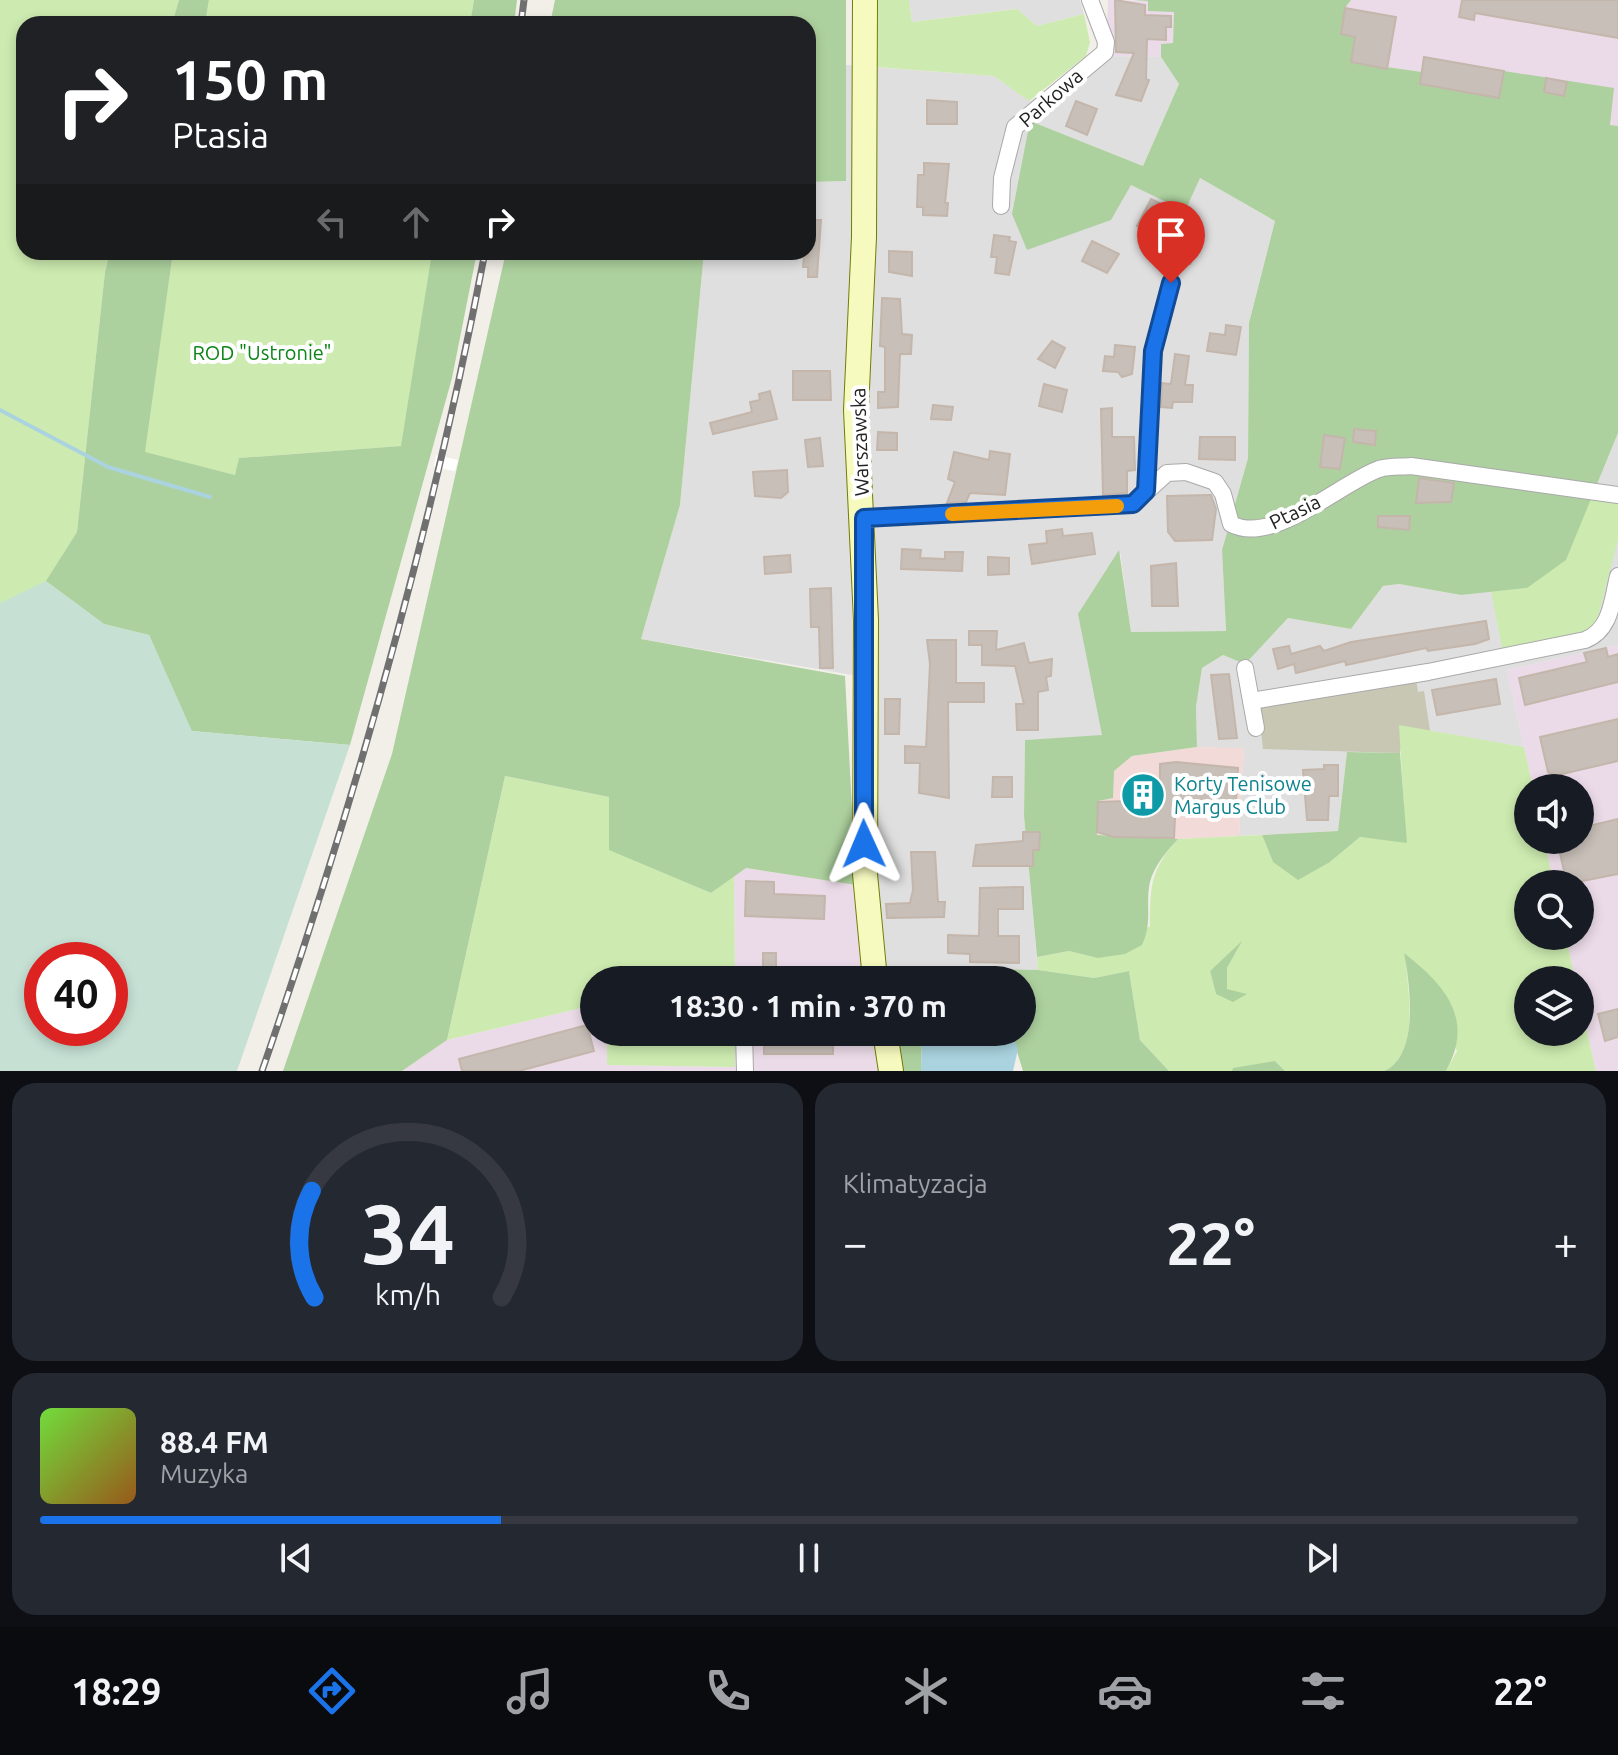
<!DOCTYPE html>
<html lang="pl">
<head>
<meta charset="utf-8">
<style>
	body { margin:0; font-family:Ubuntu,sans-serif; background:#242831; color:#f1f3f6; height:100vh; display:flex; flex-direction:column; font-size:30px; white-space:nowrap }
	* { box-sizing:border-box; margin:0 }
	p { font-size:26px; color:#9ea1a6 }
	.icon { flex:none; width:44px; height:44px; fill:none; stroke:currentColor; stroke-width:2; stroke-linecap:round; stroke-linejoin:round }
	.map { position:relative; height:1071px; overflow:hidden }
	.drawer { display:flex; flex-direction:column; gap:12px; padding:12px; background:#0d0f14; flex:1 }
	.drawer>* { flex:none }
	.top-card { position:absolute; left:16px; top:16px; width:800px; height:244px; border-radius:24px; box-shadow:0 4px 12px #0003; background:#202124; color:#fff; overflow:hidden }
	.buttons { position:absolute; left:1514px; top:774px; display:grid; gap:16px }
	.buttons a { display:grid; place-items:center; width:80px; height:80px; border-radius:50%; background:#171b24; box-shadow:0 4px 12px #0003; font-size:40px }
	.speed { position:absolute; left:24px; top:942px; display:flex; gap:16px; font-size:40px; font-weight:700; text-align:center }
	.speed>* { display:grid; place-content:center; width:104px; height:104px; border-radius:50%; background:#171b24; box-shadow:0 4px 12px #0003; line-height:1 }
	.speed .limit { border:12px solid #d22; background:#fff; color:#111 }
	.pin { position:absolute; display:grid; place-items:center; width:68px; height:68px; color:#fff; margin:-82px -34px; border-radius:50% 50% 50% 0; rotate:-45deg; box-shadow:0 0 8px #0007 }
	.pin .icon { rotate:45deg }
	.me { position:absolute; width:88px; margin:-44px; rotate:359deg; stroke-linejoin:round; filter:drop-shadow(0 0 6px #0008) }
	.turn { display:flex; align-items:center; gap:28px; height:168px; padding:0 24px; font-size:36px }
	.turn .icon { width:104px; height:104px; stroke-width:2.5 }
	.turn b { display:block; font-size:56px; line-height:68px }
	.lanes { display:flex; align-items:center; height:76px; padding:0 24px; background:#0003; justify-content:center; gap:40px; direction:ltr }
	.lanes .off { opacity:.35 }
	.big { font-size:60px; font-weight:700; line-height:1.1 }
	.drawer .widget { flex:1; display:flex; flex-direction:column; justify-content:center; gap:12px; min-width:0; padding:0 28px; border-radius:24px; background:#242831 }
	.drawer .dial { align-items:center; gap:0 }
	.dial svg { height:208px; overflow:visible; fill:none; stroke:#363941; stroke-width:7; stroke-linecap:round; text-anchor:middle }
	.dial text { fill:#f1f3f6; stroke:none }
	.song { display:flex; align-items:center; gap:24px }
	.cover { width:96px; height:96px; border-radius:12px; background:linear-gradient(135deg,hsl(100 70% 55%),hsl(30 70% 35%)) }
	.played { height:8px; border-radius:4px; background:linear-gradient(90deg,#1a73e8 30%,#363941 30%) }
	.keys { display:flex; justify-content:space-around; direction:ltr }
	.heat { display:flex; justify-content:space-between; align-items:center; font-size:44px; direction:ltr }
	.drawer .tiles { flex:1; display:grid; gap:12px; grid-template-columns:1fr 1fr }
	.widget:last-child { grid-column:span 2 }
	.trip { position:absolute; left:580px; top:966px; width:456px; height:80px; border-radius:40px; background:#171b24; box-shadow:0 4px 12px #0003; font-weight:700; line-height:80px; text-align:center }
	.tabs { display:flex; height:128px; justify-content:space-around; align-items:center; background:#090b0e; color:#9ea1a6 }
	.tabs .icon { width:56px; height:56px }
	.tabs .active { color:#1a73e8 }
	.tabs b { font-size:36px; color:#f1f3f6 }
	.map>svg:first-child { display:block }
	.residential { fill:#e0dfdf }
	.commercial { fill:#f2dad9 }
	.industrial { fill:#ebdbe8 }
	.construction { fill:#c7c7b4 }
	.grass { fill:#cdebb0; fill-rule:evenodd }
	.forest { fill:#add19e }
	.wetland { fill:#c6e0d4; fill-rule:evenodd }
	.water { fill:#aad3df }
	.pier { fill:#fff }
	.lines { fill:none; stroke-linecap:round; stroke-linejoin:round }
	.stream { stroke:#aad3df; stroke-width:4 }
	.building { fill:#c7bfb8; stroke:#c4b6ab; stroke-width:2 }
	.street-casing { stroke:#a9a9a9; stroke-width:18 }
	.secondary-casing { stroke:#707d05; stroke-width:26 }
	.street { stroke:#fff; stroke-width:16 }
	.secondary { stroke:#f7fabf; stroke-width:24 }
	.rail-casing { stroke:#707070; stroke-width:7 }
	.rail { stroke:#fff; stroke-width:4; stroke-dasharray:12; stroke-linecap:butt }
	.route-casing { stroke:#114b97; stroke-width:20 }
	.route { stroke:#1a73e8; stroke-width:14 }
	.slow { stroke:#f59e0b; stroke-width:14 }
	.labels { text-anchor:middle; stroke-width:8; stroke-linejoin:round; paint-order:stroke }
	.street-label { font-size:20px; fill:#222; stroke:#fff }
	.park-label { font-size:20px; fill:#0c8416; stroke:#fff }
	.culture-label { font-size:20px; fill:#0d838f; stroke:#fff; text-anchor:start }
</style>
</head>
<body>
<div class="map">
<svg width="1618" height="1071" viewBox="0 0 1618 1071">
	<rect width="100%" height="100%" fill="#f2efe9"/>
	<!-- residential -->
	<g class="residential">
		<polygon points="909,0 1080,0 1084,14 1037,26 1016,9 912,22"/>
		<polygon points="1106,56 1161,57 1179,84 1143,166 1030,121 1131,185 1200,178 1275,221 1249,323 1248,458 1222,550 1226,631 1131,632 1120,552 1102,736 1025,740 1024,816 1038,970 922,967 874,973 870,678 641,639 680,505 704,252 808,252 808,182 846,181 846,65 994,76 1030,101"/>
		<polygon points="1618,433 1618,645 1507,670 1524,747 1404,727 1400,753 1347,752 1338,831 1239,836 1244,749 1197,747 1196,707 1202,668 1223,655 1240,662 1248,661 1288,618 1351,629 1383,586 1399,584 1461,595 1491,591 1566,560"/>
	</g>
	<!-- commercial -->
	<polygon class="commercial" points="1197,747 1244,748 1239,836 1178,839 1097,835 1098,800 1114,770 1132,756"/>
	<!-- industrial -->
	<g class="industrial">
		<polygon points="1108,0 1148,1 1174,12 1173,44 1161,44 1161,57 1106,56"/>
		<polygon points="1351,0 1618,0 1618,127 1499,98 1420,84 1421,72 1351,62 1341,34 1345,8"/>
		<polygon points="1618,645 1618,1071 1596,1071 1580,1001 1580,980 1575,980 1566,936 1580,936 1580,884 1554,884 1544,840 1580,840 1580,788 1533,788 1507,670"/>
		<polygon points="746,868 856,885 869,980 735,980 734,876"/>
		<polygon points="594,1005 594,1032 607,1032 608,1065 735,1067 735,1032 877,1032 881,1071 402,1071 447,1040"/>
	</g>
	<!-- construction -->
	<polygon class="construction" points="1416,679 1418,692 1424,691 1430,731 1404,727 1400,753 1263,749 1259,713 1262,706"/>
	<!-- grass -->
	<g class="grass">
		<polygon points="0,0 179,0 172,24 24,24 24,252 110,252 105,272 77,532 47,581 149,635 110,1028 110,960 42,960 42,1028 110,1028 0,1071"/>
		<polygon points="209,0 474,0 470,24 205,24"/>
		<polygon points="875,0 909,0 912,22 1017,9 1037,26 1084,14 1090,42 1086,56 1029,101 994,76 876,67"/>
		<polygon points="173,252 432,252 402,446 240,458 235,475 144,453"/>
		<polygon points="1592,496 1618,502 1618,540 1596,624 1589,631 1503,653 1491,591 1527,588"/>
		<path d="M1399 725 1524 747 1533 788H1528V840H1544L1554 884H1528V936H1566L1575 980H1528V1032H1580V1001L1596 1071H1446L1457 1051 1405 954C1407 985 1422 1055 1384 1071H1285L1275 1061 1232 1071H1169L1140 1040 1129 971 1094 978 1038 970 1037 957 1069 951 1099 958 1150 926C1150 887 1150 870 1178 839L1262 835 1273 862H1330L1360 837 1406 842ZM1240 944 1227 968V989L1246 995 1216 994 1210 971Z"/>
		<polygon points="505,776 609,797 610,850 711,893 734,876 735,980 594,980 594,1005 447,1040"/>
		<polygon points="607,1032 735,1032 735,1067 607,1065"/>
	</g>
	<!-- forest -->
	<g class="forest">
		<polygon points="179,0 209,0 205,24 172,24"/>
		<polygon points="474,0 517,0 514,24 470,24"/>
		<polygon points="555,0 846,0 846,181 808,182 808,24 550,24"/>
		<path d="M1133 0H1351L1345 8 1341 34 1355 37 1351 62 1422 72 1420 84 1499 97 1504 71 1614 88 1610 125 1618 126V433L1566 560 1527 588 1461 595 1399 584 1383 586 1351 629 1288 618 1248 661 1240 662 1223 655 1202 668 1196 707 1197 747 1132 756 1114 771 1113 798 1098 801 1097 835 1178 839C1167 851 1154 866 1150 882 1145 905 1153 921 1142 945L1125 954 1098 958 1069 951 1037 957 1024 816 1025 740 1102 735 1078 614 1119 550 1131 632 1226 631 1222 550 1248 458 1249 323 1275 221 1200 178 1185 211 1131 185 1111 220 1027 250 1012 214 1030 121 1143 166 1179 84 1161 57V44L1173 43 1174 12 1148 11V1Z"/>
		<polygon points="110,252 173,252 145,452 235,475 239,458 401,446 432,252 477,252 452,378 350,745 191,731 149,635 104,624 46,581 77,532 105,272"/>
		<polygon points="506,252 704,252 680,505 641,639 845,676 856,885 746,868 711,893 609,850 609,797 505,776 447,1040 402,1071 283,1071 392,754"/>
		<polygon points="1347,752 1400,753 1407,843 1360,837 1330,862 1298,880 1273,862 1262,835 1338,831"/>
		<polygon points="1242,941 1227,968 1227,989 1247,994 1233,1002 1216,994 1210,971"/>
		<path d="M1404 953C1445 985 1475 1019 1446 1071H1384C1420 1056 1410 984 1404 953Z"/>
		<polygon points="922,967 1038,970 1094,978 1129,971 1140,1040 1169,1071 1023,1071 1011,1032 1022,1032 1022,980 875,980 874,973"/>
		<polygon points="885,1032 922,1032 921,1071 891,1071"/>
		<polygon points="1275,1061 1285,1071 1232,1071 1233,1068"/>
	</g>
	<!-- wetland -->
	<path class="wetland" d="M46 581 104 624 149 635 192 731 350 745 237 1071H0V603ZM110 960V1028H42V960Z"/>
	<!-- water -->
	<polygon class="water" points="922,1032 1011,1032 1018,1049 1013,1071 921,1071"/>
	<!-- pier -->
	<polygon class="pier" points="436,455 458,460 455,471 434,467"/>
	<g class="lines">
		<!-- stream -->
		<polyline class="stream" points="0,410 108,467 210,497"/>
	</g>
	<!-- building -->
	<g class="building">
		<polygon points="1115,0 1145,5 1145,15 1171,16 1171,27 1166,27 1166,40 1147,39 1146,79 1149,80 1141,101 1116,95 1134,53 1116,52"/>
		<polygon points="1462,0 1618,0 1618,38 1475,13 1474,20 1459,17"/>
		<polygon points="1345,8 1396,17 1387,69 1351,62 1355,37 1341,34"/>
		<polygon points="1424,57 1504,71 1499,98 1420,84"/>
		<polygon points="1546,78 1567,82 1564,96 1544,92"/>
		<polygon points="927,100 957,102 957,124 927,124"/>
		<polygon points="1076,101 1097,109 1087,135 1066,126"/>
		<polygon points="924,163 949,164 945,203 948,203 947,216 923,215 923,207 917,207 918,175 924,175"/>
		<polygon points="1151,199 1173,210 1159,235 1137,226"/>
		<polygon points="808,220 821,220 817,277 808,277 808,267 803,267 804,256 808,256"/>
		<polygon points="1172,234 1197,250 1190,264 1162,253"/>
		<polygon points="994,235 1010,237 1009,241 1016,242 1009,275 995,273 997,257 991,257"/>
		<polygon points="1092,241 1119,254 1107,273 1082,261"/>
		<polygon points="889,251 912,252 912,276 889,272"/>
		<polygon points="882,298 900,299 902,334 912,335 911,354 900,354 898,407 878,408 878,392 885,392 885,347 880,346"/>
		<polygon points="1226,325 1241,327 1236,355 1207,351 1210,333 1225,335"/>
		<polygon points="1052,341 1065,348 1055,368 1038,359"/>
		<polygon points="1115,345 1135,347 1132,374 1122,377 1118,372 1103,371 1105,356 1114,357"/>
		<polygon points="1175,354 1189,356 1185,385 1193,385 1192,402 1173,402 1172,408 1161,407 1162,383 1171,384"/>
		<polygon points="793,371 830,371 831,400 793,400"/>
		<polygon points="1044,384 1067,390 1062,412 1039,406"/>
		<polygon points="770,391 777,419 713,434 710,423 752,412 750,402 760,400 759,394"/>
		<polygon points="933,405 953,407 951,420 931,419"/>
		<polygon points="1112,408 1112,437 1134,437 1135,470 1127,471 1127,493 1103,495 1101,409"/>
		<polygon points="1354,429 1376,431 1375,445 1353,442"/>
		<polygon points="878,432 897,433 897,450 877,450"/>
		<polygon points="1324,435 1345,438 1340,469 1320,467"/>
		<polygon points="1200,437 1235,437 1235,460 1199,459"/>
		<polygon points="820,438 823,466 808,467 805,440"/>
		<polygon points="990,451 1010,454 1005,495 970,493 966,502 947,503 955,482 948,479 954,452 989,460"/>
		<polygon points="787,470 788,492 781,498 755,496 753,472"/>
		<polygon points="1419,478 1454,483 1451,502 1416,503"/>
		<polygon points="1211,495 1216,509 1212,540 1175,541 1168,532 1167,496"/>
		<polygon points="1378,516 1410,516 1409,530 1378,527"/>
		<polygon points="1062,529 1063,536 1092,533 1095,554 1032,564 1029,545 1047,543 1046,531"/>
		<polygon points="902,549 921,550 920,558 945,559 945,552 963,552 962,571 901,569"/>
		<polygon points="790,555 791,572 765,574 764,557"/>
		<polygon points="988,557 1009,558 1009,574 988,575"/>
		<polygon points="1176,563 1178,606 1152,606 1151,566"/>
		<polygon points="831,588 833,668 820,668 819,627 811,627 810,589"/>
		<polygon points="1486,621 1489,639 1475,644 1428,651 1426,648 1346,665 1345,661 1296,673 1294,664 1278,669 1273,649 1289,646 1291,654 1320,646 1324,651 1351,642"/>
		<polygon points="969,631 997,631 996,650 1024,643 1029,663 1052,659 1051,676 1046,677 1048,690 1038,692 1038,730 1017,730 1016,704 1024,704 1015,666 982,665 982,645 969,645"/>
		<polygon points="927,640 956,640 956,683 984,683 984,702 948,702 949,798 919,793 920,763 905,763 905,746 926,747 930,664"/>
		<polygon points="1606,648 1608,657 1618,654 1618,682 1525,705 1519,678 1587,662 1584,653"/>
		<polygon points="1229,674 1237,738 1219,739 1211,675"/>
		<polygon points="1496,679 1500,704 1437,715 1432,690"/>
		<polygon points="885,699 900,699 899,734 885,734"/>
		<polygon points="1618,719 1618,761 1554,776 1548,772 1540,737"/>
		<polygon points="1176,762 1238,768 1236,801 1176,799 1174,838 1114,837 1097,832 1098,802 1128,801 1130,787 1160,787 1160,764"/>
		<polygon points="1324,765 1338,765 1338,796 1329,796 1328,820 1307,820 1303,770 1324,769"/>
		<polygon points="993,777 1012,777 1012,797 992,797"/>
		<polygon points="1618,819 1618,874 1567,884 1557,840 1580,840 1580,828"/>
		<polygon points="1023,832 1040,832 1039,850 1033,850 1033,866 973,866 976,845 1023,841"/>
		<polygon points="911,852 935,852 938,902 945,902 944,917 887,918 886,904 910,903 913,890"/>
		<polygon points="746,881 774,882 774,894 825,896 824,919 745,916"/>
		<polygon points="1023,887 1023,909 998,909 998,936 1019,936 1019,963 970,962 970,954 948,953 948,935 979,936 980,888"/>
		<polygon points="763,953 776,953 776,967 827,967 827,980 763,980"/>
		<polygon points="1618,1009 1618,1037 1605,1041 1598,1014"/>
		<polygon points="587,1025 594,1051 519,1071 462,1071 459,1059"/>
		<polygon points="764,1032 833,1033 833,1054 764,1054"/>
	</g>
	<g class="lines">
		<!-- street casing -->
		<g class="street-casing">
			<g id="street">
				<polyline points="1001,206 1002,178 1015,127 1105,52 1106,42 1090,0"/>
				<polyline points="1146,491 1153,351 1171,283"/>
				<path d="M864 518 1133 504 1167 473 1186 472 1215 482 1223 494 1231 524C1273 546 1340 483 1379 469 1389 466 1401 467 1411 466L1618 495"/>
				<polyline points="1245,668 1256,728"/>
				<path d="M1251 701 1428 672 1585 640C1611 630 1612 601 1618 576"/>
				<polyline points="743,979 743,980"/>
				<polyline points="744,1032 745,1071"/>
			</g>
		</g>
		<!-- secondary casing -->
		<g class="secondary-casing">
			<g id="secondary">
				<polyline points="865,0 864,237 856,410 866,620 865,874 875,980"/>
				<polyline points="885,1032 891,1071"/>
			</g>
		</g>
		<!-- street -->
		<use href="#street" class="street"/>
		<!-- secondary -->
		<use href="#secondary" class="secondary"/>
		<!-- rail casing -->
		<g class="rail-casing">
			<g id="rail">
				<polyline points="521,24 524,0"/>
				<path d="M262 1071C355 802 432 531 485 252"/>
			</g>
		</g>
		<!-- rail -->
		<use href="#rail" class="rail"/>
	</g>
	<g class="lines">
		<!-- route casing -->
		<g class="route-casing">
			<polyline id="route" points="864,844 864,518 1133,504 1146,491 1153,351 1171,283"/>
		</g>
		<!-- route -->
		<use href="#route" class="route"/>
		<!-- slow -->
		<polyline class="slow" points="952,514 1117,506"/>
	</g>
	<!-- icons -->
	<defs>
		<g id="building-disc" transform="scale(2.3)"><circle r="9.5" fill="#0f9aa8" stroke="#fff"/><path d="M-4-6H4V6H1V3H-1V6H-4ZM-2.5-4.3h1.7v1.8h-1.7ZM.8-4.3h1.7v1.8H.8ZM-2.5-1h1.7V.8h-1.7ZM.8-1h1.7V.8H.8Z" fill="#fff"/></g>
	</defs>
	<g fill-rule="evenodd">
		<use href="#building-disc" x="1143" y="795"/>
	</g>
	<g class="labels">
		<!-- street labels -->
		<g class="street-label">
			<text transform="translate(1051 98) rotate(-41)" y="7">Parkowa</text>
			<text transform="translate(860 442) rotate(-92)" y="7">Warszawska</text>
			<text transform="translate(1295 512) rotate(-26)" y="7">Ptasia</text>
		</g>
		<!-- park labels -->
		<g class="park-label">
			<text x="262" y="360">ROD "Ustronie"</text>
		</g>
		<!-- culture labels -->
		<g class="culture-label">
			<text x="1174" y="791">Korty Tenisowe<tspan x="1174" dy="23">Margus Club</tspan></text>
		</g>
	</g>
</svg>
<div class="buttons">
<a><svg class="icon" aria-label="sound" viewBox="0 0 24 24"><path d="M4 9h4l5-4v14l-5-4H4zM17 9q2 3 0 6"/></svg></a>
<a><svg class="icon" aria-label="search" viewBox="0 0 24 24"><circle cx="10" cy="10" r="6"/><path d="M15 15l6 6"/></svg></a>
<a><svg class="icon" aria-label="layers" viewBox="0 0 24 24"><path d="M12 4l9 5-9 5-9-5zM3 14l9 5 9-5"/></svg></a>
</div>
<div class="speed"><div class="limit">40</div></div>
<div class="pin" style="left:1171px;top:283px;background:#d93025"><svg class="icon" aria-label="arrive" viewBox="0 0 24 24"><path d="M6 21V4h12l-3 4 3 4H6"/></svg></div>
<svg class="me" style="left:864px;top:844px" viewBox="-20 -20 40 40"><path d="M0-17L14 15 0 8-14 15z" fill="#1a73e8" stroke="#fff" stroke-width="4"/></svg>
<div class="trip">18:30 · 1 min · 370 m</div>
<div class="top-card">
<div class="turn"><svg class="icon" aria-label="right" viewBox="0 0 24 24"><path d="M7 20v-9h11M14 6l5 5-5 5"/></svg><div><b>150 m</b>Ptasia</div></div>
<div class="lanes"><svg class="icon off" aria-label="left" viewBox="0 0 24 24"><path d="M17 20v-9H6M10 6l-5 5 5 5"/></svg><svg class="icon off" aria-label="ahead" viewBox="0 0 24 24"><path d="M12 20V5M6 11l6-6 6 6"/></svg><svg class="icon" aria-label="right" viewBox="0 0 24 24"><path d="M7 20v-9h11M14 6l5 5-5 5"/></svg></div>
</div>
</div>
<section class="drawer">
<div class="tiles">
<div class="widget dial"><svg viewBox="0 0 100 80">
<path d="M14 69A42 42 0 1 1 86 69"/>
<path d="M14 69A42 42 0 0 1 13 28" stroke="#1a73e8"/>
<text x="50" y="56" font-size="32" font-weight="700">34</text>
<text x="50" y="72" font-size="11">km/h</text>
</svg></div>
<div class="widget"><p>Klimatyzacja</p>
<div class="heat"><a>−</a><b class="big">22°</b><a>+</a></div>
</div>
<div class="widget">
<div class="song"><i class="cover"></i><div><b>88.4 FM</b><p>Muzyka</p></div></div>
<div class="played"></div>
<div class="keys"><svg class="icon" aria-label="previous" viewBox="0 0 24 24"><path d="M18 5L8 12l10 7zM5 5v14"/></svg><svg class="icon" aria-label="pause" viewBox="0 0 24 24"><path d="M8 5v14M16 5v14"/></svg><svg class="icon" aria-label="next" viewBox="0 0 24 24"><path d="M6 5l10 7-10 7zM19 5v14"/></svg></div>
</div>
</div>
</section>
<nav class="tabs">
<b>18:29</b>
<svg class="icon active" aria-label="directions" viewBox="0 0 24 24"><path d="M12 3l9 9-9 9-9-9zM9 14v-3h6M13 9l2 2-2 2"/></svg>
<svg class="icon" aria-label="music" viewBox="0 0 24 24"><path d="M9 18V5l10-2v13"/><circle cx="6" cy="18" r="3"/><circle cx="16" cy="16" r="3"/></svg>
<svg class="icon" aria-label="phone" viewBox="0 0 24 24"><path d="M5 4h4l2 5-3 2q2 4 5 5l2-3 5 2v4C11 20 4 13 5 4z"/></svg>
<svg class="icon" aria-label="climate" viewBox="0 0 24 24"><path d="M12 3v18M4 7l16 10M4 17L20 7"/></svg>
<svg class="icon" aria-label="car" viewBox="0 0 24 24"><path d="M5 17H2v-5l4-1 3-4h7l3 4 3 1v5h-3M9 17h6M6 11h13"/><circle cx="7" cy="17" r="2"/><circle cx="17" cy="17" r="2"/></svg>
<svg class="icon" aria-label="filters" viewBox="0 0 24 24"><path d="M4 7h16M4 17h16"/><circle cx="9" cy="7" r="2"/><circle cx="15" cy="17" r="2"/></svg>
<b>22°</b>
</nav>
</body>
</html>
